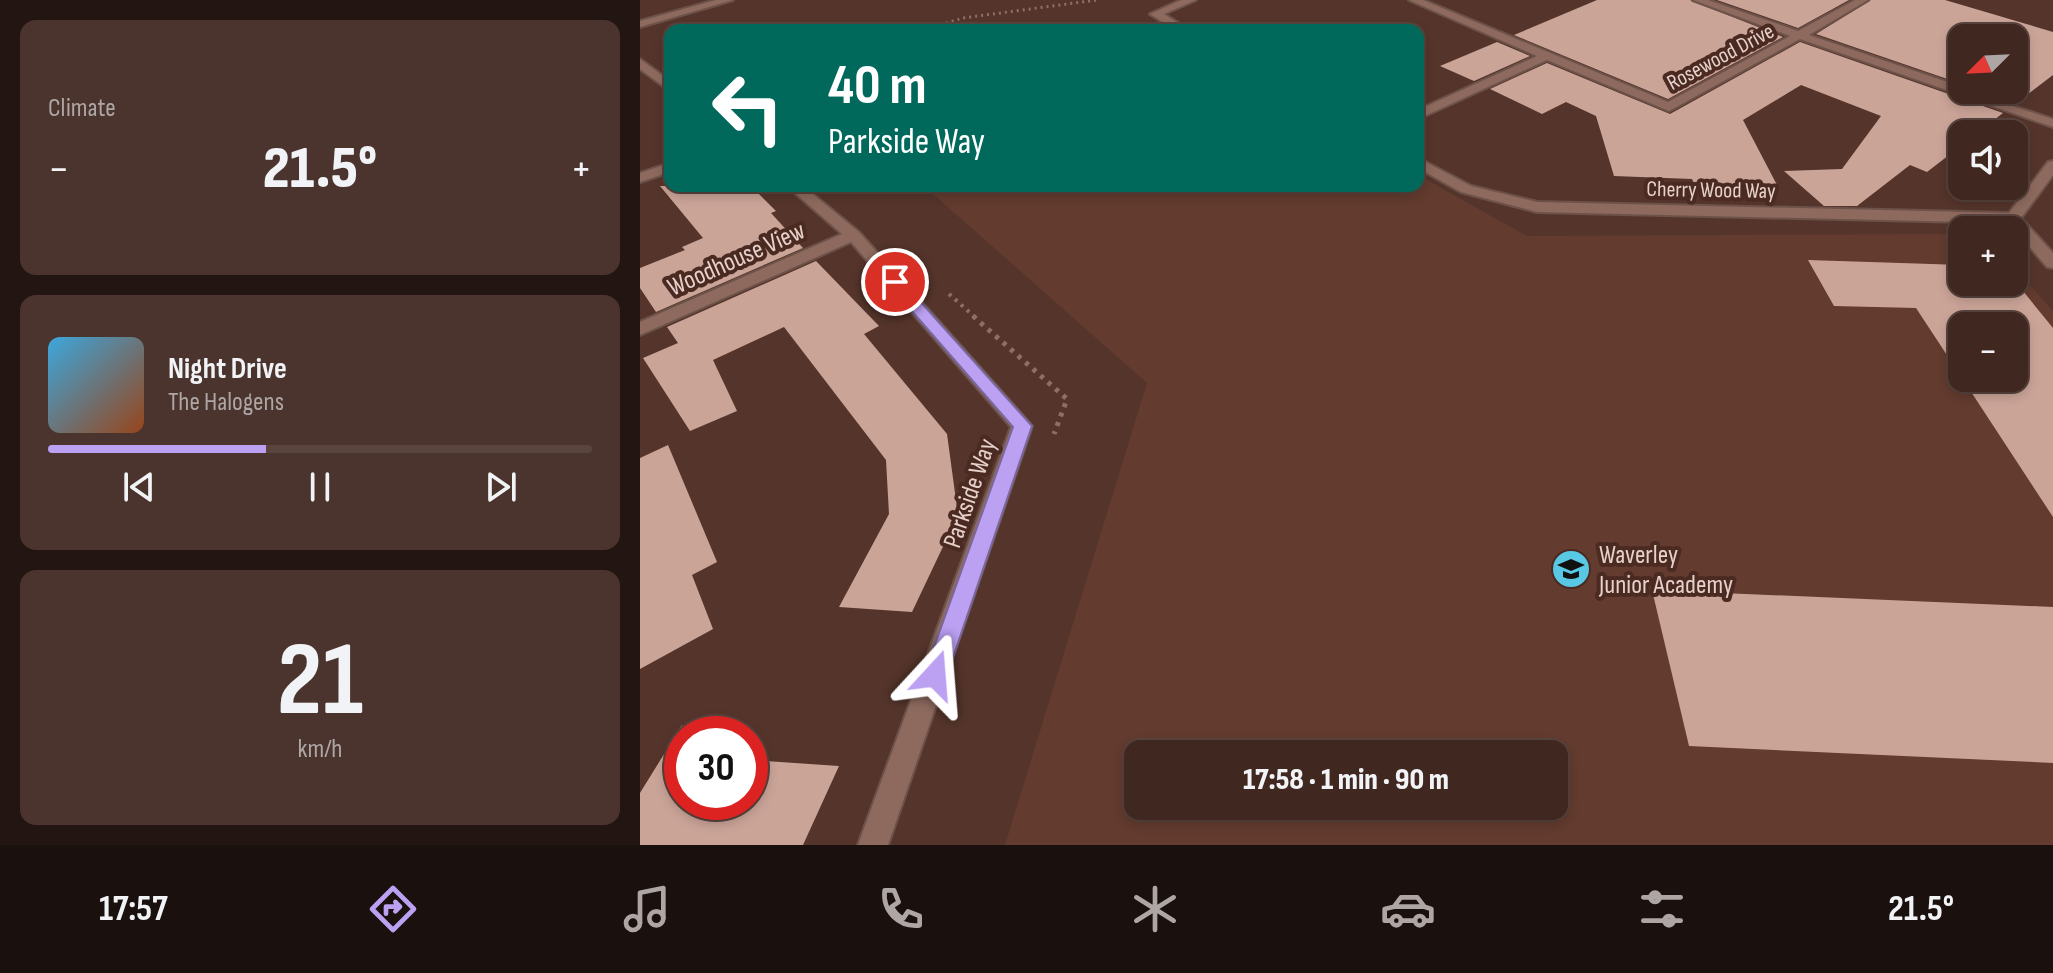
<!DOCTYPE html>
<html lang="en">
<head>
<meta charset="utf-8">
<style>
	body { margin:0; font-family:"Sofia Sans Condensed",sans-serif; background:#4b342d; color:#f1f3f6; height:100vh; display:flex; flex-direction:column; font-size:30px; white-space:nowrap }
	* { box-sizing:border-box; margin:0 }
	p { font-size:26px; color:#aea6a5 }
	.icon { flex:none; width:44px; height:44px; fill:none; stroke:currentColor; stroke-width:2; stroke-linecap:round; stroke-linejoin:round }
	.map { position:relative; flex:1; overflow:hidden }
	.panel { display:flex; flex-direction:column; gap:20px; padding:20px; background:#231612; width:640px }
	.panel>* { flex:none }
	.guide { position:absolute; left:24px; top:24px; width:760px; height:168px; border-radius:16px; box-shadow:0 4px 12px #0003,0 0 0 2px #59443e; background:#00695c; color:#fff; overflow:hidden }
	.needle { width:52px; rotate:246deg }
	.buttons { position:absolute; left:1308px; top:24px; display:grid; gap:16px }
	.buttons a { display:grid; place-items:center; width:80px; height:80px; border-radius:16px; background:#402820; box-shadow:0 4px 12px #0003,0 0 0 2px #59443e; font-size:40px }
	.speed { position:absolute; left:24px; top:716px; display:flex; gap:16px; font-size:40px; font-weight:700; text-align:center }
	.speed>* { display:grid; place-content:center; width:104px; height:104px; border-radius:50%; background:#402820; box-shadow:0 4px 12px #0003,0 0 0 2px #59443e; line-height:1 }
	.speed .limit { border:12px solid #d22; background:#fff; color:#111 }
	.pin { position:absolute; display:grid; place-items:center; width:68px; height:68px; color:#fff; margin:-34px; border:4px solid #fff; border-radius:50%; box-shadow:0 2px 8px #0007 }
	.me { position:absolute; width:88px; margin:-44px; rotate:19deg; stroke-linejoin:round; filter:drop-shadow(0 0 6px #0008) }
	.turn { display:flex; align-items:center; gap:28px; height:168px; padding:0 32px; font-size:36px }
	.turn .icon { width:104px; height:104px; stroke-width:2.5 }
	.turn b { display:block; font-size:56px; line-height:68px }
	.big { font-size:60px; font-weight:800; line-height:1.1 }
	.panel .card { flex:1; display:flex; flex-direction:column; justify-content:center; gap:12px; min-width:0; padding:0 28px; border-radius:16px; background:#4b342d }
	.panel .dial { align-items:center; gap:0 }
	.dial b { font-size:104px; line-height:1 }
	.song { display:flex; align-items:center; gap:24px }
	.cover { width:96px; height:96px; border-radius:12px; background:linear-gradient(135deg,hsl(200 70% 55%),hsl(20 70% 35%)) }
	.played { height:8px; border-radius:4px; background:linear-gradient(90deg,#bca0f2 40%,#59443e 40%) }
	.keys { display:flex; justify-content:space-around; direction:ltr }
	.heat { display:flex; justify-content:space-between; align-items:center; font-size:44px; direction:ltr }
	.trip { position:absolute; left:484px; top:740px; width:444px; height:80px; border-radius:16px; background:#402820; box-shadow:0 4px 12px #0003,0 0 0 2px #59443e; font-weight:800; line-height:80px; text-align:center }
	.tab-bar { display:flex; height:128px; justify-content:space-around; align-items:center; background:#1a100d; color:#aea6a5 }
	.tab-bar .icon { width:56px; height:56px }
	.tab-bar .active { color:#bca0f2 }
	.tab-bar b { font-size:36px; color:#f1f3f6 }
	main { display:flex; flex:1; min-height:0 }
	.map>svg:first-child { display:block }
	.built { fill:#633b2f; fill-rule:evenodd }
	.building { fill:#cba498 }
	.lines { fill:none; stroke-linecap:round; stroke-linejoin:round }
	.minor-casing { stroke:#6d524a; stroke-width:4 }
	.path-far2 { stroke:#8c7068; stroke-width:3; stroke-dasharray:2 4; stroke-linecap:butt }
	.path-far1 { stroke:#8c7068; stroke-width:4; stroke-dasharray:3 5; stroke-linecap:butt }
	.path { stroke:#8c7068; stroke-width:5; stroke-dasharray:4 6; stroke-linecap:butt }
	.minor { fill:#8e6a5e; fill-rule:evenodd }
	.route { fill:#bca0f2; stroke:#7a689d; stroke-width:2 }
	.labels { text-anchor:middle; stroke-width:8; stroke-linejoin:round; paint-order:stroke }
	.far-street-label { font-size:22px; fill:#e6d1cb; stroke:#4a2a21 }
	.street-label { font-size:26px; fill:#e6d1cb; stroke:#4a2a21 }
	.poi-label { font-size:26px; fill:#e6d1cb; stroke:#4a2a21; text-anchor:start }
</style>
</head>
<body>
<main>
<section class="panel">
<div class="card"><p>Climate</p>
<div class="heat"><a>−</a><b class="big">21.5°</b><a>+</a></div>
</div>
<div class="card">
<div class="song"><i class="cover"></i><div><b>Night Drive</b><p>The Halogens</p></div></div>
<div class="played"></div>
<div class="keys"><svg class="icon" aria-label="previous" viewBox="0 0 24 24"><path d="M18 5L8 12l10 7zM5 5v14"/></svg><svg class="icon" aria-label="pause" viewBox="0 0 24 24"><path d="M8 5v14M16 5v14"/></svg><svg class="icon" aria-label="next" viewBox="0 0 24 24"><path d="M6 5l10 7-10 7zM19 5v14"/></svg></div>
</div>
<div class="card dial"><b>21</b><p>km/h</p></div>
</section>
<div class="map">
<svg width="1413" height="845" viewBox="0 0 1413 845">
	<rect width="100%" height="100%" fill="#55352b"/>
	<!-- built -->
	<path class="built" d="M778 175 887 236 1322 234V282H1374V268L1413 311V845H365L507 383 284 186H778ZM1322 326H1374V378H1322ZM498 754H914V806H498Z"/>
	<!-- building -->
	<g class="building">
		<polygon points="957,0 1050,0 1143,37 1028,99 874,35"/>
		<polygon points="1077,0 1209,0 1158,28"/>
		<polygon points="1231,0 1305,0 1413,32 1413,75 1375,104 1332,90 1374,90 1374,38 1322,38 1322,84 1176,34"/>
		<polygon points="857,42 890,56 834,81 800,66"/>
		<polygon points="1160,42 1363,113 1336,134 1322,134 1322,145 1287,172 1270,165 1217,206 1184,206 1144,171 1202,169 1241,116 1161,85 1103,120 1137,185 1054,183 1052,179 974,176 956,116 926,102 902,114 850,89 907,63 1030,114"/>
		<polygon points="20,186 111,186 136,211 131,213 163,248 16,312 0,288 0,268 45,250 42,247 63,238"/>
		<polygon points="1168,260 1322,265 1322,282 1374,280 1413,328 1413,517 1322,378 1374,378 1374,326 1322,326 1322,378 1276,308 1194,306"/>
		<polygon points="176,261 239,326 224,334 307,434 318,515 272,612 199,607 249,514 246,460 144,327 73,360 97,411 50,431 3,358 38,343 27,327"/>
		<polygon points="28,445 77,562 52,575 73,629 0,669 0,458"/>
		<polygon points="1012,590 1413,607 1413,763 1049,746"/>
		<polygon points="42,725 42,802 110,802 110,760 199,766 163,845 0,845 0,793"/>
	</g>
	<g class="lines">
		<!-- minor casing -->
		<g class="minor-casing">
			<g id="minor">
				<polygon points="76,0 93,0 0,27 0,21"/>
				<polygon points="541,0 556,0 524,14 549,30 535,30 510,14"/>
				<polygon points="769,0 783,0 1028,102 1150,36 1053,0 1068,0 1158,31 1215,0 1228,0 1169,35 1322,87 1322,90 1413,119 1413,127 1160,39 1029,111 907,60 778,119 778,110 897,56"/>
				<polygon points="0,59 30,81 30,91 0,69"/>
				<polygon points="778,158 831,186 897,202 1369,213 1408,162 1413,161 1413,175 1381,218 1413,253 1413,268 1407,267 1369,223 897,212 821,192 778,168"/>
				<polygon points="30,163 30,172 0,182 0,173"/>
				<polygon points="147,186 163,186 219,232 392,426 248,845 218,845 371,427 211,242 0,335 0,322 202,234"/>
			</g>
		</g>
		<!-- path-far2 -->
		<polyline class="path-far2" points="283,30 323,18 457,0"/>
		<!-- path-far1 -->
		<polyline class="path-far1" points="309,294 336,318"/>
		<!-- path -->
		<polyline class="path" points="333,316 427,399 414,434"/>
		<!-- minor -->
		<use href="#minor" class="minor"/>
	</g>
	<!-- route -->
	<polygon class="route" points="255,278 260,279 392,426 307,675 303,683 295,687 287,683 284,675 373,427 250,286 247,282"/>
	<!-- icons -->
	<defs>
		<g id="school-disc" transform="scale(2)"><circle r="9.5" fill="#59c8e5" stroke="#4a2a21"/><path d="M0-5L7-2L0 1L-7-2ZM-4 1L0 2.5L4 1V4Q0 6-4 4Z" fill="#111"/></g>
	</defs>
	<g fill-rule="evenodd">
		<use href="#school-disc" x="931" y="569"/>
	</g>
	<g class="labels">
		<!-- far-street labels -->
		<g class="far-street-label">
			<text transform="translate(1080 56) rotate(-28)" y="8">Rosewood Drive</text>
			<text transform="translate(1071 189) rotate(1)" y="8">Cherry Wood Way</text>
		</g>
		<!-- street labels -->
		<g class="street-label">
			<text transform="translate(96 258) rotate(-24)" y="9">Woodhouse View</text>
			<text transform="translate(329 493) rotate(-71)" y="9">Parkside Way</text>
		</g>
		<!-- poi labels -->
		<g class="poi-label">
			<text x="959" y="563">Waverley<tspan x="959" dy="30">Junior Academy</tspan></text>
		</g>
	</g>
</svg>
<div class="buttons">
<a><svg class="needle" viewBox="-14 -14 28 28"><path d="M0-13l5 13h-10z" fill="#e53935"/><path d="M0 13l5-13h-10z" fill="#aea6a5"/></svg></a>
<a><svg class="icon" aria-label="sound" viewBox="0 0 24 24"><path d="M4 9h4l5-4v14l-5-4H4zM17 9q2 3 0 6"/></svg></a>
<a>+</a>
<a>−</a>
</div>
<div class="speed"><div class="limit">30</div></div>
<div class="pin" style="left:255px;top:282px;background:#d93025"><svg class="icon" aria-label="arrive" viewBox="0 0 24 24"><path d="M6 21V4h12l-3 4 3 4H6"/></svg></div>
<svg class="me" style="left:295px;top:675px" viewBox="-20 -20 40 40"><path d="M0-17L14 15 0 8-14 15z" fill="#bca0f2" stroke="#fff" stroke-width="4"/></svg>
<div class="trip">17:58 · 1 min · 90 m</div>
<div class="guide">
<div class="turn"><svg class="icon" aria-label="left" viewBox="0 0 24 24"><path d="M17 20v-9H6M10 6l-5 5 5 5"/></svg><div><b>40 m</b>Parkside Way</div></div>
</div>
</div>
</main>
<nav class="tab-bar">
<b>17:57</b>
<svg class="icon active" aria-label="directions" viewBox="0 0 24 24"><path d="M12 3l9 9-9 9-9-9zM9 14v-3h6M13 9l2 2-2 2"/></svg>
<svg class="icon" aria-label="music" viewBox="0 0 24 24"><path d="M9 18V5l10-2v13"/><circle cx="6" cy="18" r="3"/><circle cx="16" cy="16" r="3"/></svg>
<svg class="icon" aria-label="phone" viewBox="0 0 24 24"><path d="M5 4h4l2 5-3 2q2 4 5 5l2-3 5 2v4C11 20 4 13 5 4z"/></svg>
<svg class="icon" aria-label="climate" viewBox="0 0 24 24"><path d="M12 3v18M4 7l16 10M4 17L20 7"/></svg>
<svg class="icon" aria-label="car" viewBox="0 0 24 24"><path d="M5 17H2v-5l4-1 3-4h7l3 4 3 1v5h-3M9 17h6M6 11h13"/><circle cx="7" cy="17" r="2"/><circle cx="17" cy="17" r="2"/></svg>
<svg class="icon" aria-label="filters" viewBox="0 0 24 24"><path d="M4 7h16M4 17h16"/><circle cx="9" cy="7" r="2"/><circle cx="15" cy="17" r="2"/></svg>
<b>21.5°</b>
</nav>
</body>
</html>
